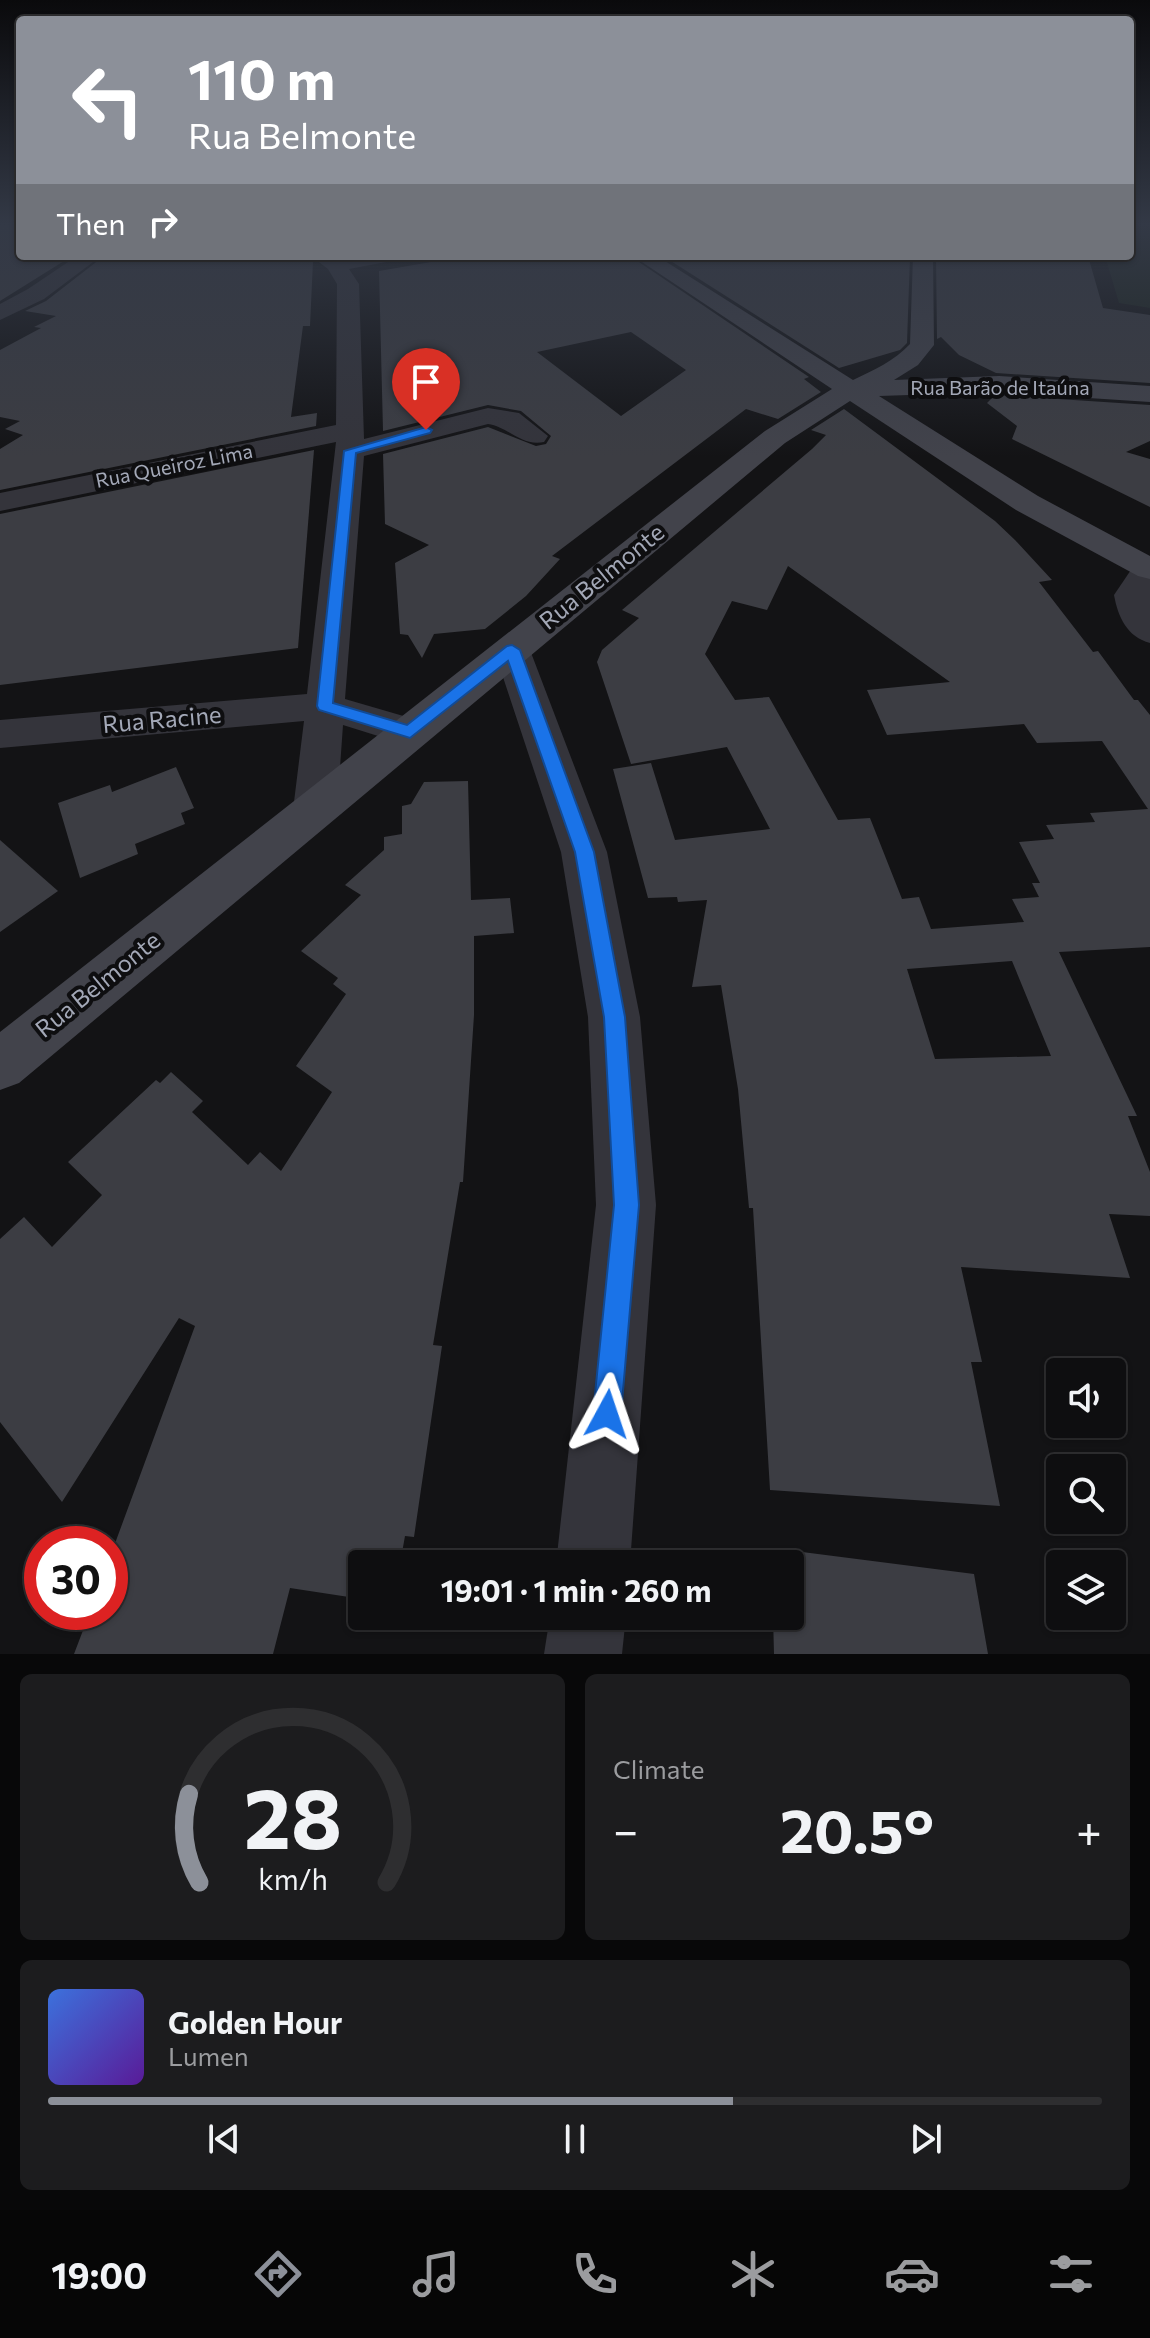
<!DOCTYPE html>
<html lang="en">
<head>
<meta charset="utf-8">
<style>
	body { margin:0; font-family:Commissioner,sans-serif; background:#1c1c1e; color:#f1f3f6; height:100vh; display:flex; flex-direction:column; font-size:30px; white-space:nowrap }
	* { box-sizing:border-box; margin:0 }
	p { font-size:26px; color:#9b9c9f }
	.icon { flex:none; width:44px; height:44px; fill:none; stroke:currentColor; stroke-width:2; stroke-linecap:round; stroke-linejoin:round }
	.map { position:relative; height:1654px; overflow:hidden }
	.panel { display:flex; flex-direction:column; gap:20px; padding:20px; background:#080809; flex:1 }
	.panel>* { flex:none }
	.hud { position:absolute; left:16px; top:16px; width:1118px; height:244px; border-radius:8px; box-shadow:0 2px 6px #0004,0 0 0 2px #2e2e30; background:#8c9099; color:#fff; overflow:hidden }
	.tools { position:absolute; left:1046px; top:1358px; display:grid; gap:16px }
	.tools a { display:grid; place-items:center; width:80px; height:80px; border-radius:8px; background:#0e0e10; box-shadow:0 2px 6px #0004,0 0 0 2px #2e2e30; font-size:40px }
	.speed { position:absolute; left:24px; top:1526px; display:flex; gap:16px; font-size:40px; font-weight:700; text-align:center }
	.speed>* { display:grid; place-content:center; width:104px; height:104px; border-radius:50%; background:#0e0e10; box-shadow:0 2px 6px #0004,0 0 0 2px #2e2e30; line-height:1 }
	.speed .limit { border:12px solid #d22; background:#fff; color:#111 }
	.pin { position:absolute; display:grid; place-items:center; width:68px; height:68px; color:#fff; margin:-82px -34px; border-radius:50% 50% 50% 0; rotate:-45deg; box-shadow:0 0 8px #0007 }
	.pin .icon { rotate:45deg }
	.me { position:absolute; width:88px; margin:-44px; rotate:5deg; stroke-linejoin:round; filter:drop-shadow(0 0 6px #0008) }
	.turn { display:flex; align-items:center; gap:28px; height:168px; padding:0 40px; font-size:36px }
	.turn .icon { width:104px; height:104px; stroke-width:2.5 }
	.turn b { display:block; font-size:56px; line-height:68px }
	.then { display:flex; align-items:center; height:76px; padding:0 40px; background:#0003; gap:16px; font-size:30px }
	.big { font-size:60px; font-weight:700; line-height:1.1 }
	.panel .widget { flex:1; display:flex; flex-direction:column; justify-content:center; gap:12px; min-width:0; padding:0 28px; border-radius:12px; background:#1c1c1e }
	.panel .dial { align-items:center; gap:0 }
	.dial svg { height:208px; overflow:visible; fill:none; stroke:#2e2e30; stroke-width:7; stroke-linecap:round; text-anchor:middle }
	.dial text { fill:#f1f3f6; stroke:none }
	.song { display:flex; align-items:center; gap:24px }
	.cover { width:96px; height:96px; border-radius:12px; background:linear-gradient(135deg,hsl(220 70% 55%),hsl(270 70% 35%)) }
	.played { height:8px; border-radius:4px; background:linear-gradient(90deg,#8c9099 65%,#2e2e30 65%) }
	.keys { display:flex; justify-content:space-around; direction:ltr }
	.heat { display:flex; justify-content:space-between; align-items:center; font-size:44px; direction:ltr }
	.panel .tiles { flex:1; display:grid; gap:20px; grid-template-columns:1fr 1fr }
	.widget:last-child { grid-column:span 2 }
	.trip { position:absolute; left:348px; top:1550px; width:456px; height:80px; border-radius:8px; background:#0e0e10; box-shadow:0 2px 6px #0004,0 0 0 2px #2e2e30; font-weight:700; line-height:80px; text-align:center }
	.menu { display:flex; height:128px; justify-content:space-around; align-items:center; background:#060606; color:#9b9c9f }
	.menu .icon { width:56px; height:56px }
	.menu .on { color:#8c9099 }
	.menu b { font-size:36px; color:#f1f3f6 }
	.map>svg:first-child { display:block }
	.green { fill:#1b241d }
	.building { fill:#3c3d43; fill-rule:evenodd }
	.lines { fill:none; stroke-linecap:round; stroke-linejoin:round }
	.street { fill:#34343b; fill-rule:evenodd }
	.secondary { fill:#42434b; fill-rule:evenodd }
	.route { fill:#1a73e8; stroke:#114b97; stroke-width:2 }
	.labels { text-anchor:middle; stroke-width:8; stroke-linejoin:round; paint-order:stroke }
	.far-street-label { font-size:20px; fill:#a3a8b7; stroke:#0e0e10 }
	.street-label { font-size:24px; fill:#a3a8b7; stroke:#0e0e10 }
</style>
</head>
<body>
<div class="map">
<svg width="1150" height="1654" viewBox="0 0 1150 1654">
	<rect width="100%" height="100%" fill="#131315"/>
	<!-- green -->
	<polygon class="green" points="1130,225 1150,225 1150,308 1119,303 1105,256 1130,256"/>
	<!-- building -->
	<g class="building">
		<polygon points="0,225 20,225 20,256 72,256 0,301"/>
		<polygon points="104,256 308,256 313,261 310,326 303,326 291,417 317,413 316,426 0,490 0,449 23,435 5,429 20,421 0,417 0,350 41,328 34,327 56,316 25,311 46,301"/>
		<path d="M466 256H630L809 377 804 379 821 392 778 419 746 409 552 556 560 559 526 596 485 629 434 634 422 658 408 635 400 634 395 563 429 545 385 524 383 454 488 427 536 446 546 444 551 436 521 411 488 405 383 431 379 271ZM631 332 686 370 621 416 537 352Z"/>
		<polygon points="663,256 910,256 907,343 900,350 839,368"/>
		<polygon points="936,256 1088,256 1103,308 1150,315 1150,383 996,373 959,355 941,337 937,339"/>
		<polygon points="995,395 1150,405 1150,441 1126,452 1150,459 1150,507 1012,439 1017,426 987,403"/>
		<path d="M844 409 995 521 1015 540 1052 580 1039 582 1093 652 1098 651 1134 700H1138L1150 715V947L1059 952 1137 1116H1128L1150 1172V1216L1109 1214 1130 1278 961 1267 982 1362H971L1000 1506 770 1490 753 1208H749L738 1089 721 985 692 987 707 900 678 902 677 897 648 898 613 769 651 763 675 840 770 829 727 747 631 764 597 662 602 650 639 618 622 610 812 449 826 435 811 430ZM788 566 950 682 867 690 887 735 1024 724 1037 743 1102 741 1148 809 1090 813 1095 822 1046 825 1054 839 1019 842 1040 883H1032L1039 897 1012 899 1024 922 931 929 919 897 902 899 870 818 838 820 769 697 735 700 705 654 732 601 767 610ZM1012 961 1051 1056 935 1059 907 969Z"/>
		<polygon points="314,450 298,648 0,685 0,514"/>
		<polygon points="176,767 194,808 181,813 185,824 135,844 138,854 80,878 58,803 110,785 112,792"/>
		<polygon points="468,781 471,900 510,898 514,933 474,936 474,1015 463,1182 460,1182 433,1345 442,1346 414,1537 405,1536 400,1564 362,1564 362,1599 290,1588 273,1654 74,1654 90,1612 110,1612 110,1557 195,1326 179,1318 62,1502 0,1422 0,1239 24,1217 52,1247 102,1195 68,1162 156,1080 160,1083 171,1072 203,1101 192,1112 248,1165 260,1152 281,1171 332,1092 296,1066 346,994 333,984 338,978 301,951 361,895 345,885 384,850 384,837 402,834 402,806 411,804 424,782"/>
		<polygon points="0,840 58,891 0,932"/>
		<polygon points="771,1548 974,1574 988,1654 774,1654 773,1616 790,1616 790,1564 772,1564"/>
	</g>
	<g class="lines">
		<!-- street -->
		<g class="street">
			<polygon points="77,256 101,256 44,299 0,320 0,304 28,289"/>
			<path d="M311 256H400L397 260 349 269 359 284 364 439 488 408 519 413 548 436 544 442C522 447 509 427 488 424L364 456 345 699 424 722 430 732 424 742 410 746 343 725 337 810 330 822 315 826 300 822 293 810 304 721 0 748V720L307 694 336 442 0 511V493L336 425 337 284 328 269Z"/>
			<path d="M1150 558V643C1127 637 1118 617 1114 595L1137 561Z"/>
			<polygon points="512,638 525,642 530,650 607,852 640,1017 656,1205 630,1564 556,1564 596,1205 588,1017 561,852 494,650 499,642"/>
			<polygon points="550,1616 626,1616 622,1654 544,1654"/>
		</g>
		<!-- secondary -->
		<path class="secondary" d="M633 256H657L853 380C874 370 894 361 910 344L913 256H933L934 345 918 365 894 380 999 376 1150 386V402L999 392 879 396 1038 496 1150 556V579L1138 576 1016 510 850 401 785 443 19 1083 0 1090V1032L765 431 832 389Z"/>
	</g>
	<!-- sky -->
	<linearGradient id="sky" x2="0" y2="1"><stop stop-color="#0a0a0c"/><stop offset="0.49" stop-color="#333946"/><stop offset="1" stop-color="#333946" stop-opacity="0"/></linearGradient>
	<rect width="1150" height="457" fill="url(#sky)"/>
	<!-- route -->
	<polygon class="route" points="426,427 432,430 430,433 356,453 333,703 407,725 507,646 512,645 520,650 594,852 625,1017 639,1205 621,1414 617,1424 607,1429 597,1424 593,1414 614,1205 604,1017 575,852 508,661 410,738 319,710 317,706 344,451"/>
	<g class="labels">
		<!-- far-street labels -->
		<g class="far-street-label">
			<text x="1000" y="395">Rua Barão de Itaúna</text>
			<text transform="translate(174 466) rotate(-11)" y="7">Rua Queiroz Lima</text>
		</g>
		<!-- street labels -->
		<g class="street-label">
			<text transform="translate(602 577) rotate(-39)" y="8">Rua Belmonte</text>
			<text transform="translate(162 720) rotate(-5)" y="8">Rua Racine</text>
			<text transform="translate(98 985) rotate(-39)" y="8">Rua Belmonte</text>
		</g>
	</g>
</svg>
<div class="tools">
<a><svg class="icon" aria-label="sound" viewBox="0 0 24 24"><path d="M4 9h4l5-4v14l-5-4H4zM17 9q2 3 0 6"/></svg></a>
<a><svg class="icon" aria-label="search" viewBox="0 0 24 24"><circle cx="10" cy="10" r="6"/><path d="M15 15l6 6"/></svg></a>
<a><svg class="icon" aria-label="layers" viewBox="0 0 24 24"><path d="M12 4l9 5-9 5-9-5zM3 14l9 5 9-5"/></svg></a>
</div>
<div class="speed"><div class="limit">30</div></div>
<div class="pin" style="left:426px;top:430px;background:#d93025"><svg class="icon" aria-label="arrive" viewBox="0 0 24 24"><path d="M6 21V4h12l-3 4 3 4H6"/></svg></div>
<svg class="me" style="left:607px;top:1414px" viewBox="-20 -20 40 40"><path d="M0-17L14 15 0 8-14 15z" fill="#1a73e8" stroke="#fff" stroke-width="4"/></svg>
<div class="trip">19:01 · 1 min · 260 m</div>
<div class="hud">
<div class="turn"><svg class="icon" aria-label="left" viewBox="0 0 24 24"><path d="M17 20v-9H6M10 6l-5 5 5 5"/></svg><div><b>110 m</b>Rua Belmonte</div></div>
<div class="then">Then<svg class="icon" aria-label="right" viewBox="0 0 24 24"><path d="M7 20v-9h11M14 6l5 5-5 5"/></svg></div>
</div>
</div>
<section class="panel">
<div class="tiles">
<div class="widget dial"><svg viewBox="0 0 100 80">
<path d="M14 69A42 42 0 1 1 86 69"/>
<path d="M14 69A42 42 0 0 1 10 35" stroke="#8c9099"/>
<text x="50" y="56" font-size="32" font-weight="700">28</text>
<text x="50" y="72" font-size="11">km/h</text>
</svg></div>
<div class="widget"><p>Climate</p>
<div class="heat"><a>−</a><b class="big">20.5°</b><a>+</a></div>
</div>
<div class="widget">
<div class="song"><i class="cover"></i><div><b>Golden Hour</b><p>Lumen</p></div></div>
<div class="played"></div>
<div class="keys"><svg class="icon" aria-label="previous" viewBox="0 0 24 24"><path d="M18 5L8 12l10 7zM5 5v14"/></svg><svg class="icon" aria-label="pause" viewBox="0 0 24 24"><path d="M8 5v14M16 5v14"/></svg><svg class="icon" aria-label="next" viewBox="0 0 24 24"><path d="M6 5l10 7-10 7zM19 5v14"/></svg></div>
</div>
</div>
</section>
<nav class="menu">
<b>19:00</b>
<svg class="icon on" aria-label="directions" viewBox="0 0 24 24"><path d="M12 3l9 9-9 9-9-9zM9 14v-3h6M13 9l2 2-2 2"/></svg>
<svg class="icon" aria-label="music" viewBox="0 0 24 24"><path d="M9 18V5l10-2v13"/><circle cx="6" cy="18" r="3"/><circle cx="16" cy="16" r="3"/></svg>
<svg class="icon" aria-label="phone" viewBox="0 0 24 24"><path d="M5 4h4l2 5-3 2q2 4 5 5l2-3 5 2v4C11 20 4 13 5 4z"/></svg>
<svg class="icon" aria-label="climate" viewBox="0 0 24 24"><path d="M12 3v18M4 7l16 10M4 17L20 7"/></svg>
<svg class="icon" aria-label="car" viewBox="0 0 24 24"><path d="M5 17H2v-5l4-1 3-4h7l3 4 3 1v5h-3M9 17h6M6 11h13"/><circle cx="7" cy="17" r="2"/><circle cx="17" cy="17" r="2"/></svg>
<svg class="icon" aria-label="filters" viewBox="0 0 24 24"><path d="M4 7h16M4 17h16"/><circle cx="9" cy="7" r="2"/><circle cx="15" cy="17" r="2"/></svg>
</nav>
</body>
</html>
